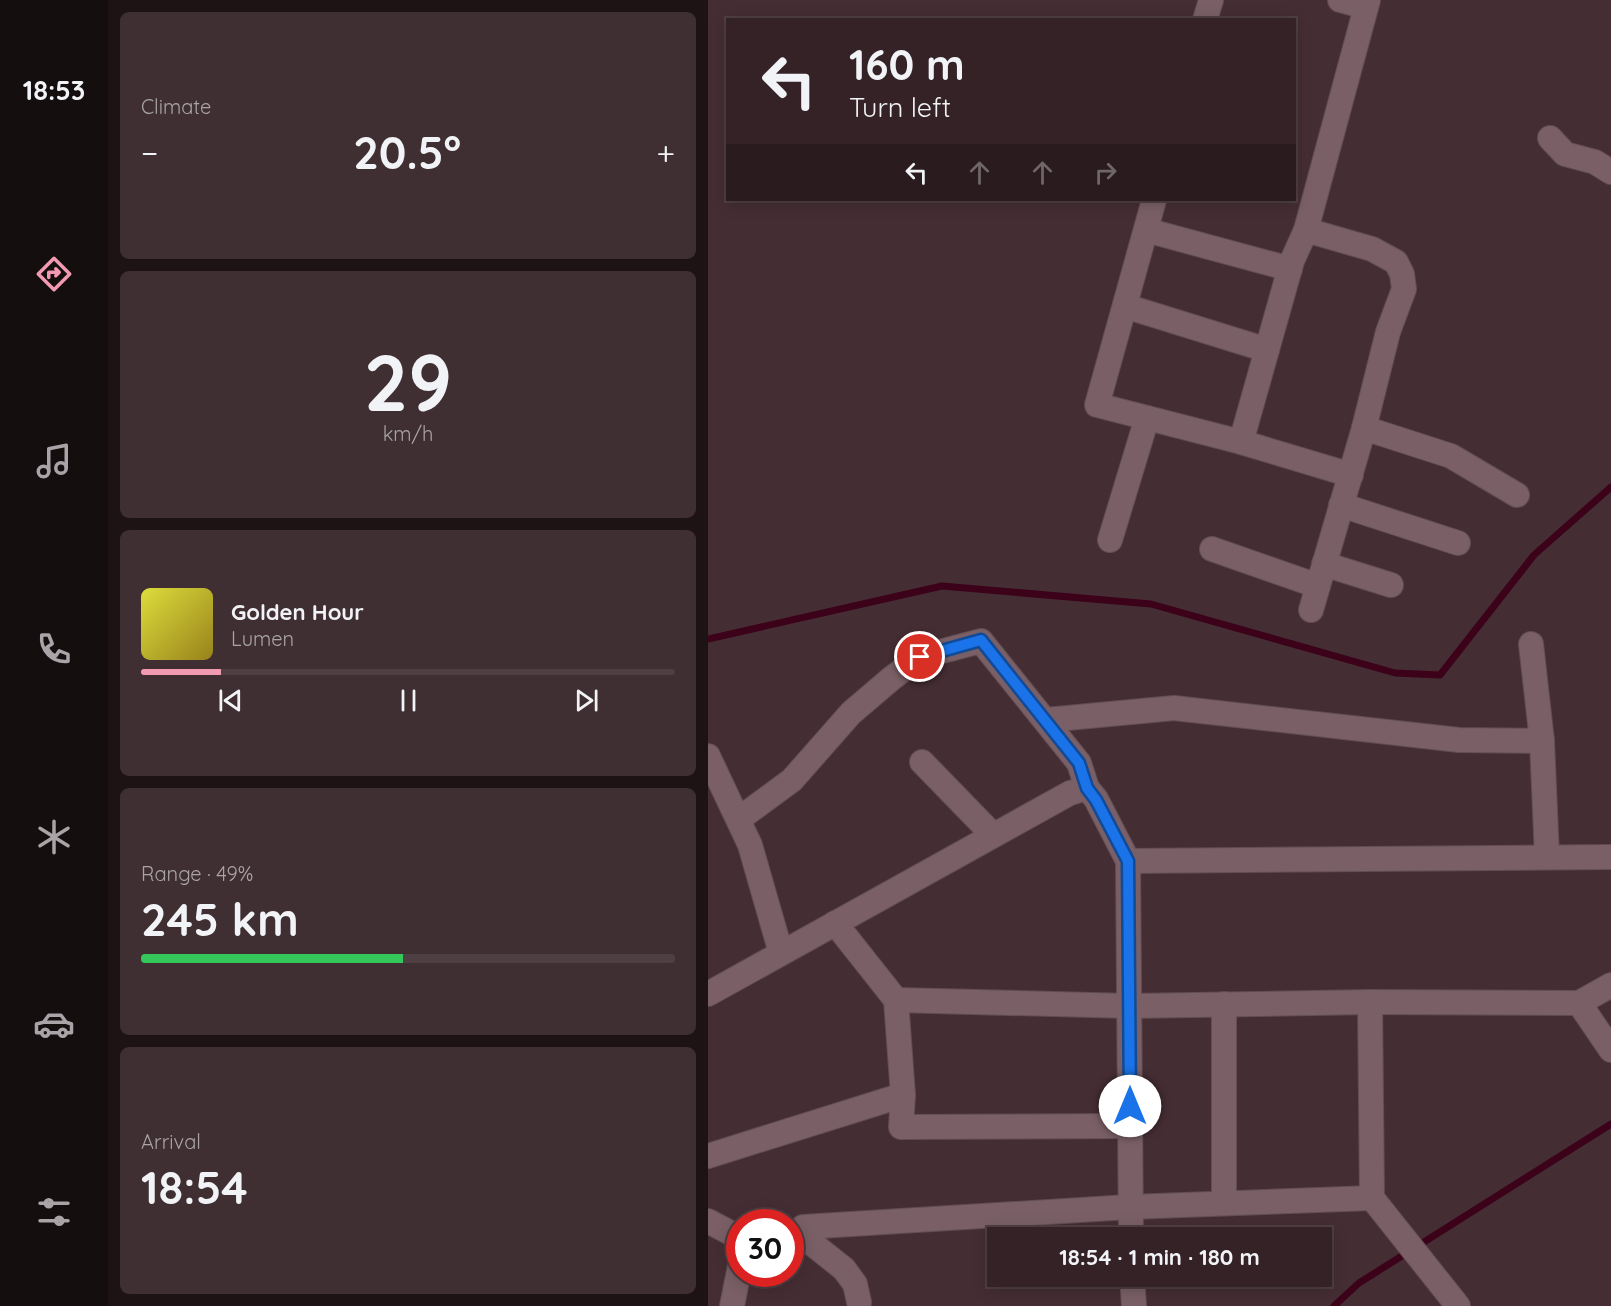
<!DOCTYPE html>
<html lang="en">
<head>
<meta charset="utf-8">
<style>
	body { margin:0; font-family:Quicksand,sans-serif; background:#3f2f32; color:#f1f3f6; height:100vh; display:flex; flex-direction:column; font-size:22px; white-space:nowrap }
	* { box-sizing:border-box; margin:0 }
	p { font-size:20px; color:#a9a4a7 }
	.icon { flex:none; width:33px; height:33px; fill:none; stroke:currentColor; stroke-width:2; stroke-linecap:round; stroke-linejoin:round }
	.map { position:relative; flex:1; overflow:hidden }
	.drawer { display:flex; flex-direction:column; gap:12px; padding:12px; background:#1d1315; width:600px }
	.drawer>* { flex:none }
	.top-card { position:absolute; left:18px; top:18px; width:570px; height:183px; border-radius:0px; box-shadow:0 3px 15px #0003,0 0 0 2px #4e3f43; background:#342226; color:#f1f3f6; overflow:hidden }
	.speed { position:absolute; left:18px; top:1209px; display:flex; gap:12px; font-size:30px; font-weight:700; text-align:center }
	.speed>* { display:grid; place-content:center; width:78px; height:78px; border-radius:50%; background:#342226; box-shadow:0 3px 15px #0003,0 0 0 2px #4e3f43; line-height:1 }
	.speed .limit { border:9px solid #d22; background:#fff; color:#111 }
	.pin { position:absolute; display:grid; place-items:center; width:51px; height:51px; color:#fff; margin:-26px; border:3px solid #fff; border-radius:50%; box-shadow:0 2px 6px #0007 }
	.me { position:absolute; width:66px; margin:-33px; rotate:0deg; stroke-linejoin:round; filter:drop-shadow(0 0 4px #0008) }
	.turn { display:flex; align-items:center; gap:21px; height:126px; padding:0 24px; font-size:27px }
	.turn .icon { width:78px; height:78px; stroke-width:2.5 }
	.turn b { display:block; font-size:42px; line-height:51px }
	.lanes { display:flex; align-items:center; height:57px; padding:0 24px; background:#0003; justify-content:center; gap:30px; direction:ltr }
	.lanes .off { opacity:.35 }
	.big { font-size:45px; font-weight:800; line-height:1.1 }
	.drawer .widget { flex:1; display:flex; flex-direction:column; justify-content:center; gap:9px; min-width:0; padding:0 21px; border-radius:9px; background:#3f2f32 }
	.drawer .dial { align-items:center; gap:0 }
	.dial b { font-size:78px; line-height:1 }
	.song { display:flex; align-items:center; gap:18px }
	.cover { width:72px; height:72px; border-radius:9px; background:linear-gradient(135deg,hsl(60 70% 55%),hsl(50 70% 35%)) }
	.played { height:6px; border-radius:3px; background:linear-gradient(90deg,#f19ab1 15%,#4e3f43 15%) }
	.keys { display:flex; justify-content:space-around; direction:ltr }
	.heat { display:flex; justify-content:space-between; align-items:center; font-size:33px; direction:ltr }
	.charge { height:9px; border-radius:4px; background:linear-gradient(90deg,#34c759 49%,#4e3f43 0) }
	.trip { position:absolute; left:279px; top:1227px; width:345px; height:60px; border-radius:0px; background:#342226; box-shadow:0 3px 15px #0003,0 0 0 2px #4e3f43; font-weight:800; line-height:60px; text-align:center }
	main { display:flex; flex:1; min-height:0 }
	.dock { display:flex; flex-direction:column; width:108px; justify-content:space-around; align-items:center; background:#150e0f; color:#a9a4a7 }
	.dock .icon { width:42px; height:42px }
	.dock .current { color:#f19ab1 }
	.dock b { font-size:27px; color:#f1f3f6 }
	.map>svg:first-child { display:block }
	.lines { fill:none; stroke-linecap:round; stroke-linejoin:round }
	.stream { stroke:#3c021a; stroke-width:7 }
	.minor-casing { stroke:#614d53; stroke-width:26 }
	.minor { stroke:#7a6066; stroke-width:24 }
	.route-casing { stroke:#114b97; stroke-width:15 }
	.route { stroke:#1a73e8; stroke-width:10 }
</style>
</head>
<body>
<main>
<nav class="dock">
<b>18:53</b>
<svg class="icon current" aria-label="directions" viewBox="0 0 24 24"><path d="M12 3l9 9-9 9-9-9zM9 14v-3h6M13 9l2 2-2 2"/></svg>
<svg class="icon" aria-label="music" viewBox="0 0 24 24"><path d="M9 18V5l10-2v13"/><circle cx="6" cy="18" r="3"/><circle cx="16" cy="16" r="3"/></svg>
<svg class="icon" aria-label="phone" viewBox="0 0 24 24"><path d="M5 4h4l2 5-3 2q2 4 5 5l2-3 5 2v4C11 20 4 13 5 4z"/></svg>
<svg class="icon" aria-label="climate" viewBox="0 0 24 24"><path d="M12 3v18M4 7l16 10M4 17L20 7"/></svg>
<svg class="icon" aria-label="car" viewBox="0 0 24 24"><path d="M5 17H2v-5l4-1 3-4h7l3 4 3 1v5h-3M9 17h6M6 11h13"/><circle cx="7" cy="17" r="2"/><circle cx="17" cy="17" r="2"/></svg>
<svg class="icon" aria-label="filters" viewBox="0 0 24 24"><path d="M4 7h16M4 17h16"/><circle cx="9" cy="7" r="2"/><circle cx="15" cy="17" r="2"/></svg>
</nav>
<section class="drawer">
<div class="widget"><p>Climate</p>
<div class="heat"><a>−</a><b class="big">20.5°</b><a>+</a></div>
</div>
<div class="widget dial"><b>29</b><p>km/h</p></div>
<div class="widget">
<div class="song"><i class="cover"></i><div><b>Golden Hour</b><p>Lumen</p></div></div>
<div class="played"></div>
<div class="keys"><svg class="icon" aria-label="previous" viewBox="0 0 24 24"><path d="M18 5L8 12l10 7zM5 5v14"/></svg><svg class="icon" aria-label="pause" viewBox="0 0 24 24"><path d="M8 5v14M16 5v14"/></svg><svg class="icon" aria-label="next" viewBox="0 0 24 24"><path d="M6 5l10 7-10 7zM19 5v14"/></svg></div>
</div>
<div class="widget"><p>Range · 49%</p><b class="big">245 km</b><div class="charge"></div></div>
<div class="widget"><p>Arrival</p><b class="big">18:54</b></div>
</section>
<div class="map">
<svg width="903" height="1306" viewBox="0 0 903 1306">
	<rect width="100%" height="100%" fill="#452e33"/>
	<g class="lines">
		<!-- stream -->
		<g class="stream">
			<polyline points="0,639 234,586 443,604 687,673 732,675 826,555 903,487"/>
			<polyline points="626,1306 651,1283 903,1124"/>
		</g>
		<!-- minor casing -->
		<g class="minor-casing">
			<g id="minor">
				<polyline points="632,0 658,7"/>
				<polyline points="497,20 503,0"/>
				<polyline points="842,138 857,154 887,162 903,172"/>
				<polyline points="446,200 389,405 533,442 643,475"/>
				<polyline points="438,230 582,269"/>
				<polyline points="598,230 664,249 688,262 694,274 696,289 680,332 656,428 603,610"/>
				<polyline points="417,306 559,350"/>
				<polyline points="656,428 743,456 809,495"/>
				<polyline points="533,442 584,261 598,230 660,0"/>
				<polyline points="633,505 750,543"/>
				<polyline points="402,540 439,418"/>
				<polyline points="504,549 610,586"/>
				<polyline points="616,564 683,585"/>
				<polyline points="823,644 834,741 839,857"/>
				<polyline points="212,657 273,641 371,763 379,788"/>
				<polyline points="338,720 466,708 751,740 834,741"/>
				<polyline points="0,756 42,845 73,953"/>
				<polyline points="214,762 285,835"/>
				<polyline points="31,819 84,780 143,713 184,678 208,660"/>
				<polyline points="420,861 903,857"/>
				<polyline points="127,923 188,1000 195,1095 193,1127 423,1126"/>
				<polyline points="0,994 362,793 379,788 388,799 420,861 423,1238"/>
				<polyline points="188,1000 422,1006 662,1002 871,1003 903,985"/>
				<polyline points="871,1003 903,1050"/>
				<polyline points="0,1156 195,1095"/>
				<polyline points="664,1198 750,1306"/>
				<polyline points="516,1203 516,1004"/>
				<polyline points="0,1221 32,1238"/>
				<polyline points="424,1276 426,1306"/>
				<polyline points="151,1302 147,1284 136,1269 92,1234 92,1230 95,1227 421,1207 664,1198 662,1002"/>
				<polyline points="24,1306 32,1266"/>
			</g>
		</g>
		<!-- minor -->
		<use href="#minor" class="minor"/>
	</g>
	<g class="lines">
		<!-- route casing -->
		<g class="route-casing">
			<polyline id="route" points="212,657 273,640 371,763 379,788 388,800 420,861 422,1106"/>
		</g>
		<!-- route -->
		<use href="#route" class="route"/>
	</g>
</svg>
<div class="speed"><div class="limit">30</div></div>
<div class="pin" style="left:212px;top:657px;background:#d93025"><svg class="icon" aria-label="arrive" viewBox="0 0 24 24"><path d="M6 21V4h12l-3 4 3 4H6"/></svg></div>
<svg class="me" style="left:422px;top:1106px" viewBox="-20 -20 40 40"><circle r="19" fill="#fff"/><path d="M0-13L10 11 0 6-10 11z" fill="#1a73e8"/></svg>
<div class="trip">18:54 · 1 min · 180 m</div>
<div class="top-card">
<div class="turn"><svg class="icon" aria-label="left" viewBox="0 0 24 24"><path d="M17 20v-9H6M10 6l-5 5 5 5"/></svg><div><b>160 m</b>Turn left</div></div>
<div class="lanes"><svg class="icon" aria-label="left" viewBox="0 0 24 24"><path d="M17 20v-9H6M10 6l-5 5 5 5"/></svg><svg class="icon off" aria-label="ahead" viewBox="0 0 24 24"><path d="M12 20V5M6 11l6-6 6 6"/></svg><svg class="icon off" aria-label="ahead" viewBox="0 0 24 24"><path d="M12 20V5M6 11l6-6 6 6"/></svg><svg class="icon off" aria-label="right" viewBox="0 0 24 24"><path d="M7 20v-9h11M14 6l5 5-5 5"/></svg></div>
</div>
</div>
</main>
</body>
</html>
